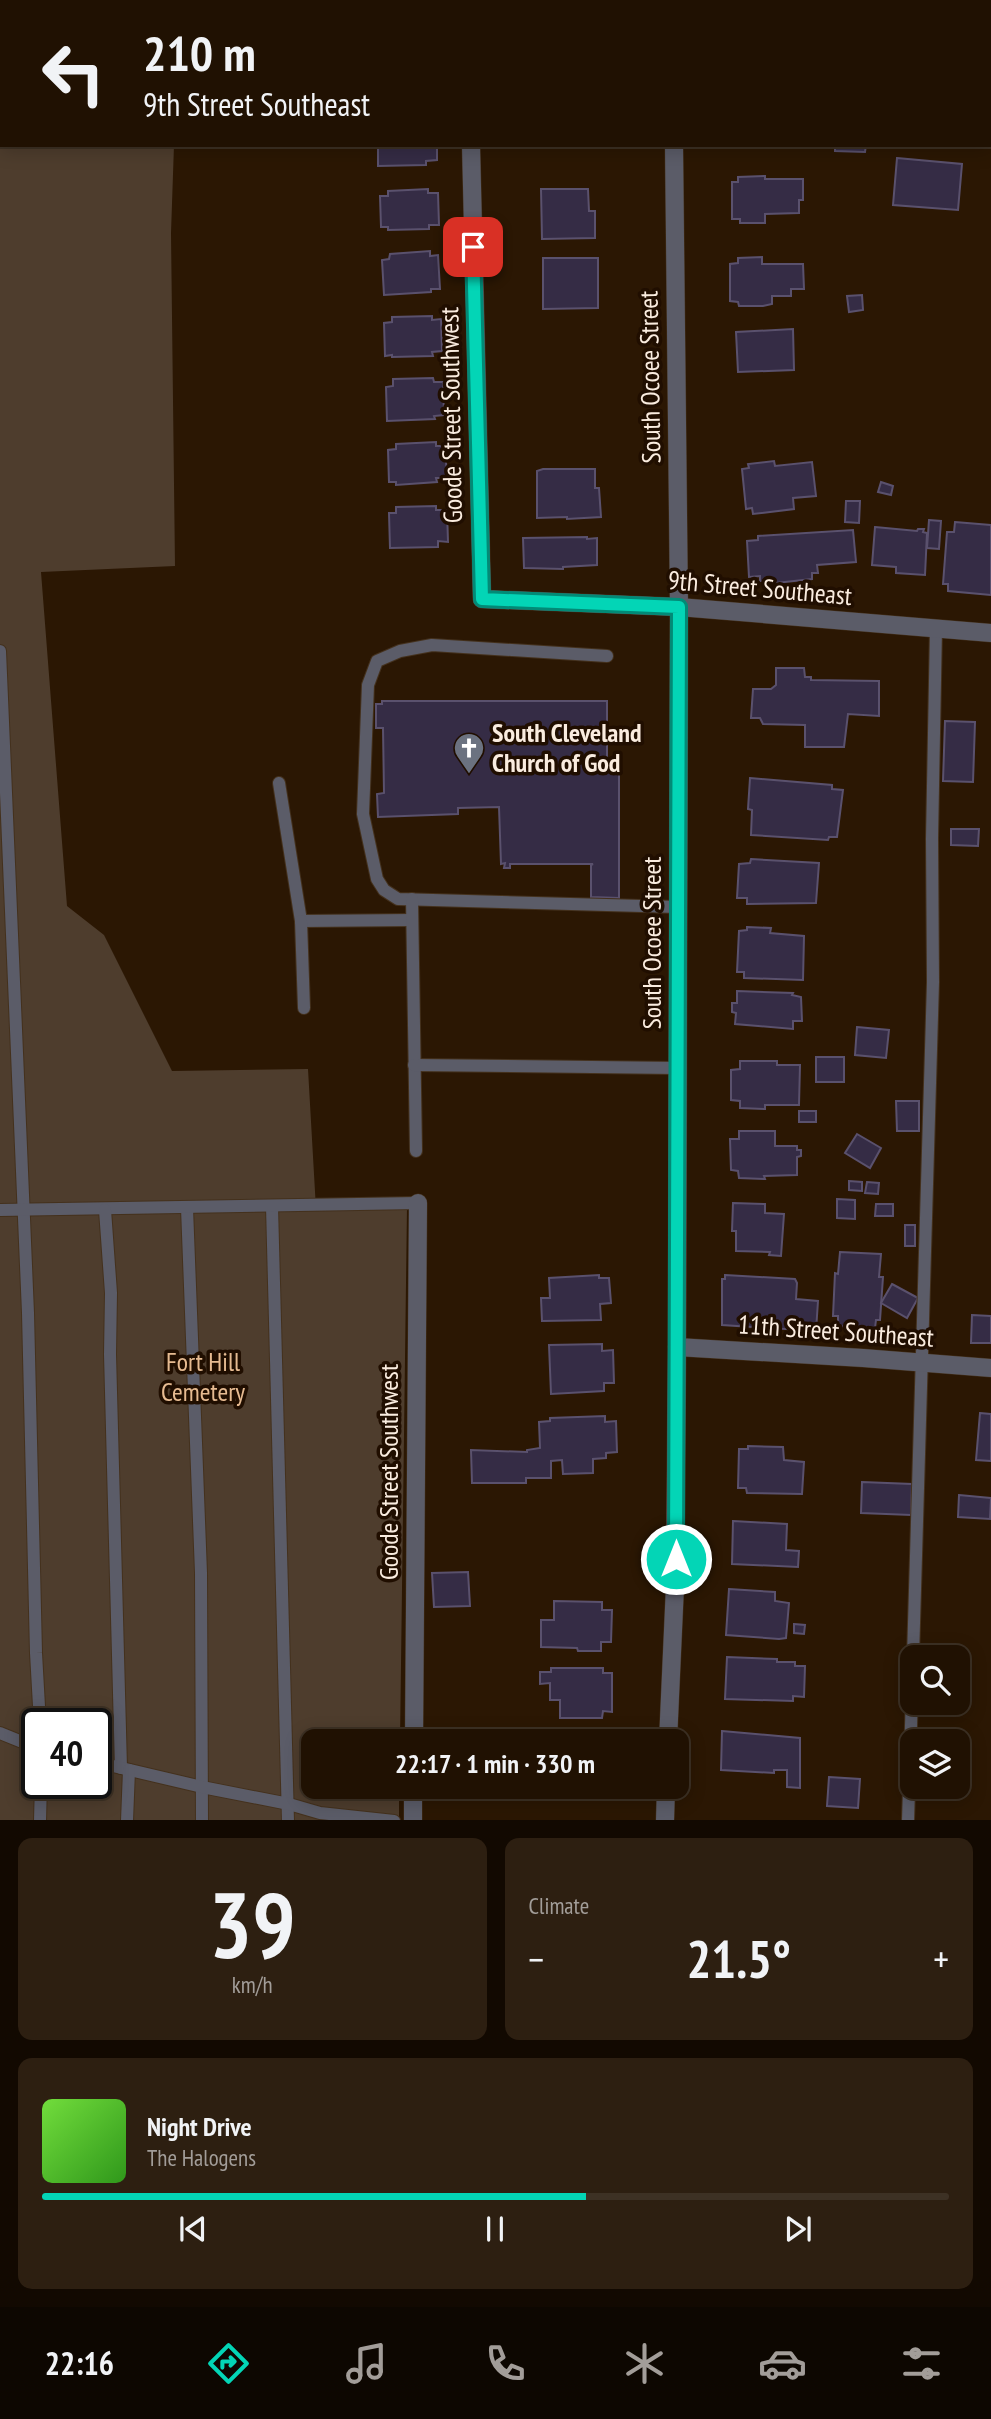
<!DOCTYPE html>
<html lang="en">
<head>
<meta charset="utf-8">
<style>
	body { margin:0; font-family:"PT Sans Narrow",sans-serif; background:#2d1f11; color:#f1f3f6; height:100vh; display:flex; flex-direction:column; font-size:26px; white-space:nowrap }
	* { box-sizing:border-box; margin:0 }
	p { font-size:23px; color:#a29d99 }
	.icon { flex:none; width:38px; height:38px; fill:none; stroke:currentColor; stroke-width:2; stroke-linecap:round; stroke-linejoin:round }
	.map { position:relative; height:1820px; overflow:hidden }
	.side { display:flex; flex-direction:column; gap:18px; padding:18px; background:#120901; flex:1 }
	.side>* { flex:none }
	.banner { position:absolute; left:0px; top:0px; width:992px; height:147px; box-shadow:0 4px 18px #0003,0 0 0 2px #3d3124; background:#201102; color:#f1f3f6; overflow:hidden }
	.fabs { position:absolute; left:900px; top:1645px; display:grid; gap:14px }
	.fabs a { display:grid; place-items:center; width:70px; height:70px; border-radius:14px; background:#201102; box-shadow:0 4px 18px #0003,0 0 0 2px #3d3124; font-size:35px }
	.speed { position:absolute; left:21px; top:1708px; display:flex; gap:14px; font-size:35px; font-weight:700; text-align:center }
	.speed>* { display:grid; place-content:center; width:91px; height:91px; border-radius:50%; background:#201102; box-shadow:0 4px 18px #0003,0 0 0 2px #3d3124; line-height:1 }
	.speed .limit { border:4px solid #111; border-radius:10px; background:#fff; color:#111 }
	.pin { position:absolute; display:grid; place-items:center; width:60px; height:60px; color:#fff; margin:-30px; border-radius:14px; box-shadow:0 4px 10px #0006 }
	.me { position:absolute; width:77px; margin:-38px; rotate:0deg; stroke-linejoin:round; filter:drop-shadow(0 0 5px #0008) }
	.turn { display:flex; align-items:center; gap:24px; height:147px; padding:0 28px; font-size:32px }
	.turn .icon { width:91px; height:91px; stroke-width:2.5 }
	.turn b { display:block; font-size:49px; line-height:60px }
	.big { font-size:52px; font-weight:800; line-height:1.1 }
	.side .widget { flex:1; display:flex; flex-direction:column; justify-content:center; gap:10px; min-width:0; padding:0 24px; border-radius:14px; background:#2d1f11 }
	.side .dial { align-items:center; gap:0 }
	.dial b { font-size:91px; line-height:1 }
	.song { display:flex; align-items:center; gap:21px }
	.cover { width:84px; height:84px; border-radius:10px; background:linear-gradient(135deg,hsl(100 70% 55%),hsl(110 70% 35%)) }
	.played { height:7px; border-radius:4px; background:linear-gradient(90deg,#03d5b6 60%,#3d3124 60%) }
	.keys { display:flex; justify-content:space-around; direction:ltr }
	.heat { display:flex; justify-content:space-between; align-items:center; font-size:38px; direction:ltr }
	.side .tiles { flex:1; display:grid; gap:18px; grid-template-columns:1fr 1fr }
	.widget:last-child { grid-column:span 2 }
	.trip { position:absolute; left:301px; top:1729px; width:388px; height:70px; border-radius:14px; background:#201102; box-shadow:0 4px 18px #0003,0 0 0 2px #3d3124; font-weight:800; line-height:70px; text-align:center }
	.tabs { display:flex; height:112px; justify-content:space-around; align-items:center; background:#0d0701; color:#a29d99 }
	.tabs .icon { width:49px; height:49px }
	.tabs .active { color:#03d5b6 }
	.tabs b { font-size:32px; color:#f1f3f6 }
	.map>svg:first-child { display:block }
	.green { fill:#4e3d2d; fill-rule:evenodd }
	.building { fill:#352c45; stroke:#5a516d; stroke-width:2 }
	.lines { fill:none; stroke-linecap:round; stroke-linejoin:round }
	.service-casing { stroke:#44311d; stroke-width:14 }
	.minor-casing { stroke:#44311d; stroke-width:19 }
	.tertiary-casing { stroke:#44311d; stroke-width:19 }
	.service { stroke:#5b5c68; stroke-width:12 }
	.minor { stroke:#5b5c68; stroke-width:18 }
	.tertiary { stroke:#5b5c68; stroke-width:18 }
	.route-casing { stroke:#028a76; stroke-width:18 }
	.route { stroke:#03d5b6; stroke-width:12 }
	.labels { text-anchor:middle; stroke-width:7; stroke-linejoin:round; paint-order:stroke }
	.street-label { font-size:26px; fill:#faecdf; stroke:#200e00 }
	.poi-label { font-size:26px; font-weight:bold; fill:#faecdf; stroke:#200e00; text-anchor:start }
	.park-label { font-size:26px; fill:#e6bb91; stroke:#200e00 }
</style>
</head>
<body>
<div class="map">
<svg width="991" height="1821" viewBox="0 0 991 1821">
	<rect width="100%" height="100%" fill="#2b1703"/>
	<!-- green -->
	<path class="green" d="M0 0H47V2H2V145H174L171 233 175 566 41 572 67 906 104 935 172 1071 308 1069 316 1209 407 1207 400 1741H313V1787H399V1820L0 1821ZM37 1724H96V1783H37Z"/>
	<!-- building -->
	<g class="building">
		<rect x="442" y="0" width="175" height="2"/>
		<polygon points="848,0 898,0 897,2 848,2"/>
		<polygon points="378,145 437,145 437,160 426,161 426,165 378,166"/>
		<polygon points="835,145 866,145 865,152 835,151"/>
		<polygon points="897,158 962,164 958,210 893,205"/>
		<polygon points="765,176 765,179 803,179 803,200 799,200 799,213 765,214 765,223 740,223 740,219 732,219 732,182 738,182 738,177"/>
		<polygon points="428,189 428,193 438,193 439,225 429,225 429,229 388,230 388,227 381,227 380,196 388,196 388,191"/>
		<polygon points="541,189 588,189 589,211 595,211 595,238 542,239"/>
		<polygon points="430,251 430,256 438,255 440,289 431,289 431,292 384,295 382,260 389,259 390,254"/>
		<polygon points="762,257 762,264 803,264 804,289 791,289 791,296 772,296 772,304 763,306 739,306 738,302 730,301 730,264 738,263 738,258"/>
		<polygon points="543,258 598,258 598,308 543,309"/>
		<polygon points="862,295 863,310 849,312 847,296"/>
		<polygon points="432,316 432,320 441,319 442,351 432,352 433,356 392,357 392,355 385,356 384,323 392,322 392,317"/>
		<polygon points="793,329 794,370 738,372 736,332"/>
		<polygon points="433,378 434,382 443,382 444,415 434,416 435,419 387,421 386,387 393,386 393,379"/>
		<polygon points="436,442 436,446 445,446 447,478 436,478 437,482 396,485 396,482 389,482 388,450 396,449 396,444"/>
		<polygon points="774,461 775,466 812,462 816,496 793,498 794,509 753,514 752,508 746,509 742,469 749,468 748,464"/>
		<polygon points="543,469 595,469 595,488 599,488 601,517 567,519 567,517 537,518 537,471"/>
		<polygon points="881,482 893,486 891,495 878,492"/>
		<polygon points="846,501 860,501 859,523 845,522"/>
		<polygon points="436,506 436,510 447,510 448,542 438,541 438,547 390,548 389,513 396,513 396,507"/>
		<polygon points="929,520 941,521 939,549 927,548"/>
		<polygon points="955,522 991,525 991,595 948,591 948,584 943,584 947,532 954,532"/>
		<polygon points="875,527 917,531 918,529 924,529 923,532 927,533 925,575 896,573 896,567 872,565"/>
		<polygon points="853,530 856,562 817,565 818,573 812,573 812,579 767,584 767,581 760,581 760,576 749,577 747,541 758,540 758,536"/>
		<polygon points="587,537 587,539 597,538 597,565 563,567 563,569 524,568 523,538"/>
		<polygon points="776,668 804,668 805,677 811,677 811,680 879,681 879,716 848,714 844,747 805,747 805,725 763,724 760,718 751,718 753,689 771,689 776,685"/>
		<polygon points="382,701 607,701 607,771 619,771 619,898 591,897 591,865 593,864 510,864 510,868 504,868 505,863 501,864 499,807 458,808 458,814 378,817 377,794 384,793 383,728 376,728 376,704 382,704"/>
		<polygon points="945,721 975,722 973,782 943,781"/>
		<polygon points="750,778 832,785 832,789 843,790 837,837 829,837 828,840 751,835 752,810 748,809"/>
		<polygon points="951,829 979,829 978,846 951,845"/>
		<polygon points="751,859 819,863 816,903 747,904 747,898 737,898 739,864 750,863"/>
		<polygon points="747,927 771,928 770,933 804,936 803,980 744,978 744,972 737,972 739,931 747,930"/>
		<polygon points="737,991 793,993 792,995 801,997 802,1021 793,1021 793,1029 735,1024 736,1013 732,1012 732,1003 737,1003"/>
		<polygon points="857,1027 889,1030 886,1058 855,1055"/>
		<rect x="816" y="1057" width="28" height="25"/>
		<polygon points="740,1061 777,1061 777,1065 800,1065 799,1105 765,1105 765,1109 740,1108 740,1101 731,1100 731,1070 740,1069"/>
		<polygon points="896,1101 919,1101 919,1131 897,1131"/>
		<rect x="799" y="1111" width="17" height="11"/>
		<polygon points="739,1131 775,1131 775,1146 797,1146 797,1150 801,1150 801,1156 797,1157 797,1175 764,1176 765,1179 739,1178 738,1171 731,1170 730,1139 739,1139"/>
		<polygon points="857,1134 881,1148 870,1168 845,1153"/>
		<polygon points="849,1181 862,1182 862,1191 849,1190"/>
		<polygon points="867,1182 879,1183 878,1194 865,1193"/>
		<polygon points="837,1199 855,1200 855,1219 837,1218"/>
		<polygon points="733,1203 765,1204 765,1213 784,1214 781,1256 769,1255 770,1252 736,1251 736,1231 732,1231"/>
		<polygon points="876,1204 893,1204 893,1216 875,1216"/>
		<rect x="905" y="1225" width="10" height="21"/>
		<polygon points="840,1252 881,1254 879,1277 883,1277 880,1320 876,1320 875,1328 838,1326 838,1316 833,1316 835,1273 838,1274"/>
		<polygon points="599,1275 599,1278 609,1278 611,1303 600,1304 601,1320 542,1321 541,1298 550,1298 549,1278"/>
		<polygon points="725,1275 795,1279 797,1283 796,1299 818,1301 816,1331 722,1325 722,1279 725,1279"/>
		<polygon points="892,1284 918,1298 907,1318 881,1303"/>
		<polygon points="972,1315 991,1316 991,1343 971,1343"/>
		<polygon points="602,1344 602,1351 613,1350 614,1383 604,1383 604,1391 551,1394 549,1345"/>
		<polygon points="980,1413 991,1414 991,1461 976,1460"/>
		<polygon points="605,1416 605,1422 616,1421 617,1452 606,1453 606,1458 593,1459 593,1473 563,1474 562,1460 551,1461 551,1478 526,1478 526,1483 472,1483 471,1450 527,1452 527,1450 540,1448 539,1422 550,1421 550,1418"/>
		<polygon points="748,1446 783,1447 784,1460 804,1462 802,1494 747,1493 746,1488 738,1488 739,1449 748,1449"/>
		<polygon points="862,1482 912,1484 911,1515 861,1513"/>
		<polygon points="959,1495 991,1498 990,1519 958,1517"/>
		<polygon points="733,1521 787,1524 786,1550 799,1551 798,1567 732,1564"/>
		<polygon points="468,1572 470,1606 434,1607 432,1573"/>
		<polygon points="729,1589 775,1592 775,1601 789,1603 786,1638 779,1639 726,1635"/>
		<polygon points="554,1601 602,1602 602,1610 612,1610 611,1642 601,1642 601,1651 578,1651 577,1648 541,1647 541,1620 554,1620"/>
		<polygon points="794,1624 805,1625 804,1634 794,1633"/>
		<polygon points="727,1657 777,1659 777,1662 795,1662 795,1666 805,1666 804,1697 793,1696 793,1701 725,1699"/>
		<polygon points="551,1668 603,1668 603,1673 612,1673 612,1712 603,1711 602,1718 560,1718 560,1700 550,1700 550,1683 540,1684 540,1672 551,1672"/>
		<polygon points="534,1731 548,1732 548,1741 534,1741"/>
		<polygon points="722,1731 800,1738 800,1788 787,1787 787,1770 774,1770 774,1773 721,1770"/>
		<polygon points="829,1777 860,1779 858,1808 827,1806"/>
		<polygon points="566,1787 602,1787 602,1795 580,1794 580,1790 566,1793"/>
	</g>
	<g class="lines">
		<!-- service casing -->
		<g class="service-casing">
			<g id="service">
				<polyline points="34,2 34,0"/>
				<polyline points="0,65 2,65"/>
				<polyline points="0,651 28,1313 36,1653 40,1724"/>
				<polyline points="607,656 432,645 400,651 377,661 368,685 363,814 377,879 384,890 398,899 678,907"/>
				<polyline points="279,783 301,921 412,920"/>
				<polyline points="412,899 416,1151"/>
				<polyline points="301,921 304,1008"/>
				<polyline points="414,1065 677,1068"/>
				<polyline points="272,1206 288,1821"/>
				<polyline points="187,1208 201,1573 202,1821"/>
				<polyline points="0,1210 418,1203"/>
				<polyline points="105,1210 111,1293 110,1354 121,1768"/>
				<polyline points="913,1657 933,982 932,839 936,628"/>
				<polyline points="0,1733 37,1748"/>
				<polyline points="96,1762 202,1787 289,1804 320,1813 394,1821"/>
				<polyline points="40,1821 41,1783"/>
				<polyline points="127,1821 129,1770"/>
				<polyline points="908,1821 912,1694"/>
			</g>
		</g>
		<!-- minor casing -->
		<g class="minor-casing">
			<g id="minor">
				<polyline points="471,145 482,599 679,607 991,633"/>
				<polyline points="677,1347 863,1358 991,1368"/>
				<polyline points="414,1741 418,1203"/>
				<polyline points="413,1821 413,1787"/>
			</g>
		</g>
		<!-- tertiary casing -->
		<g class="tertiary-casing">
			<g id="tertiary">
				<polyline points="671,0 671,2"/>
				<polyline points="668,1741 675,1586 677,1347 679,607 674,145"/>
				<polyline points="665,1821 666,1787"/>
			</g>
		</g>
		<!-- service -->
		<use href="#service" class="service"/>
		<!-- minor -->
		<use href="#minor" class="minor"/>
		<!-- tertiary -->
		<use href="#tertiary" class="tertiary"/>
	</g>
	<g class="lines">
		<!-- route casing -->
		<g class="route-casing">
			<polyline id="route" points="473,247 482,599 679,607 676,1559"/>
		</g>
		<!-- route -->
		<use href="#route" class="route"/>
	</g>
	<!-- icons -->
	<defs>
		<g id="church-pin" transform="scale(1.575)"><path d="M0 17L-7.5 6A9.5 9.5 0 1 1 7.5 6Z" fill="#6b7280" stroke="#200e00"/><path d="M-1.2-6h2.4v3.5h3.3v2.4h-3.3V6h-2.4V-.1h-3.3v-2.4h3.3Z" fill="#fff"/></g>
	</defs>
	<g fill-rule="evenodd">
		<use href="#church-pin" x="469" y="748"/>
	</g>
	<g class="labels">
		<!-- street labels -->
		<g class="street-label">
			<text transform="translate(650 377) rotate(-91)" y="9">South Ocoee Street</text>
			<text transform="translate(451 415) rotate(-91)" y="9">Goode Street Southwest</text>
			<text transform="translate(760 588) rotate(5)" y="9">9th Street Southeast</text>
			<text transform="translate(652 943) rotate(-90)" y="9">South Ocoee Street</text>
			<text transform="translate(836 1331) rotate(4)" y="9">11th Street Southeast</text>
			<text transform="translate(389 1472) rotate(-90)" y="9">Goode Street Southwest</text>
		</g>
		<!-- poi labels -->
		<g class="poi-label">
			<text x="492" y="742">South Cleveland<tspan x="492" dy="30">Church of God</tspan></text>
		</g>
		<!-- park labels -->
		<g class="park-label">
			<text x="203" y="1371">Fort Hill<tspan x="203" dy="30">Cemetery</tspan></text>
		</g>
	</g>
</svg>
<div class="fabs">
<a><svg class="icon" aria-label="search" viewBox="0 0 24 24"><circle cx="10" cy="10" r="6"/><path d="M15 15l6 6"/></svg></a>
<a><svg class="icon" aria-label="layers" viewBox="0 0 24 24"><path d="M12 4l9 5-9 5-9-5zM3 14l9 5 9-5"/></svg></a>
</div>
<div class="speed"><div class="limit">40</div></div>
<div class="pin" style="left:473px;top:247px;background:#d93025"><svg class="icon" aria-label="arrive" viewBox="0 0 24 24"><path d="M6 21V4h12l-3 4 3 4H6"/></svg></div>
<svg class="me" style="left:676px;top:1559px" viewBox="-20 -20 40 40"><circle r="17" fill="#03d5b6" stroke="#fff" stroke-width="3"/><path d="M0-11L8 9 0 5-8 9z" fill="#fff"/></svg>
<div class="trip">22:17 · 1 min · 330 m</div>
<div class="banner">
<div class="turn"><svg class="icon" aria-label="left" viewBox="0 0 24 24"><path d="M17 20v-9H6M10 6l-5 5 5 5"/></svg><div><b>210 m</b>9th Street Southeast</div></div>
</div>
</div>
<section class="side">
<div class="tiles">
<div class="widget dial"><b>39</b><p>km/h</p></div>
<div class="widget"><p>Climate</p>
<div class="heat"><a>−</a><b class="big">21.5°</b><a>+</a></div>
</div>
<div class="widget">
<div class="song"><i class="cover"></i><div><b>Night Drive</b><p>The Halogens</p></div></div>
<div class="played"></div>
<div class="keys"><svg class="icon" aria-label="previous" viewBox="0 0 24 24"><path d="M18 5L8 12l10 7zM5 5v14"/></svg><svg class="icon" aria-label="pause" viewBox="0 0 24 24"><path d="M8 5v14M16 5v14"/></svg><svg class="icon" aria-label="next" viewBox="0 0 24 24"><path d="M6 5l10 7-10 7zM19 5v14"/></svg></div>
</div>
</div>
</section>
<nav class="tabs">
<b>22:16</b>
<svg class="icon active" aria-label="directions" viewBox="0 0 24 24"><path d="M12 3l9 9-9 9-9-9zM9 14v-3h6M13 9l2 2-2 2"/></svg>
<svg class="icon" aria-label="music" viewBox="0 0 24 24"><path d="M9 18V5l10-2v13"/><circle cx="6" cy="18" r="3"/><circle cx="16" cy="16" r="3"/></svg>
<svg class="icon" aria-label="phone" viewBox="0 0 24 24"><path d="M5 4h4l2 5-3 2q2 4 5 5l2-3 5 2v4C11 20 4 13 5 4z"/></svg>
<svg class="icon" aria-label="climate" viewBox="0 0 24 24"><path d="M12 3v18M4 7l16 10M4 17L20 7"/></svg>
<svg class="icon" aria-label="car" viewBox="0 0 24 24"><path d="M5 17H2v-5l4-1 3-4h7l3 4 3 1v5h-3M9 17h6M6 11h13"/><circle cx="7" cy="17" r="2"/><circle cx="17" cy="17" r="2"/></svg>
<svg class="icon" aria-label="filters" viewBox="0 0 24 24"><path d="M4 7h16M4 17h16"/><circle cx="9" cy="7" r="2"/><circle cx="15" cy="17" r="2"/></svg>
</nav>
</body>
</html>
